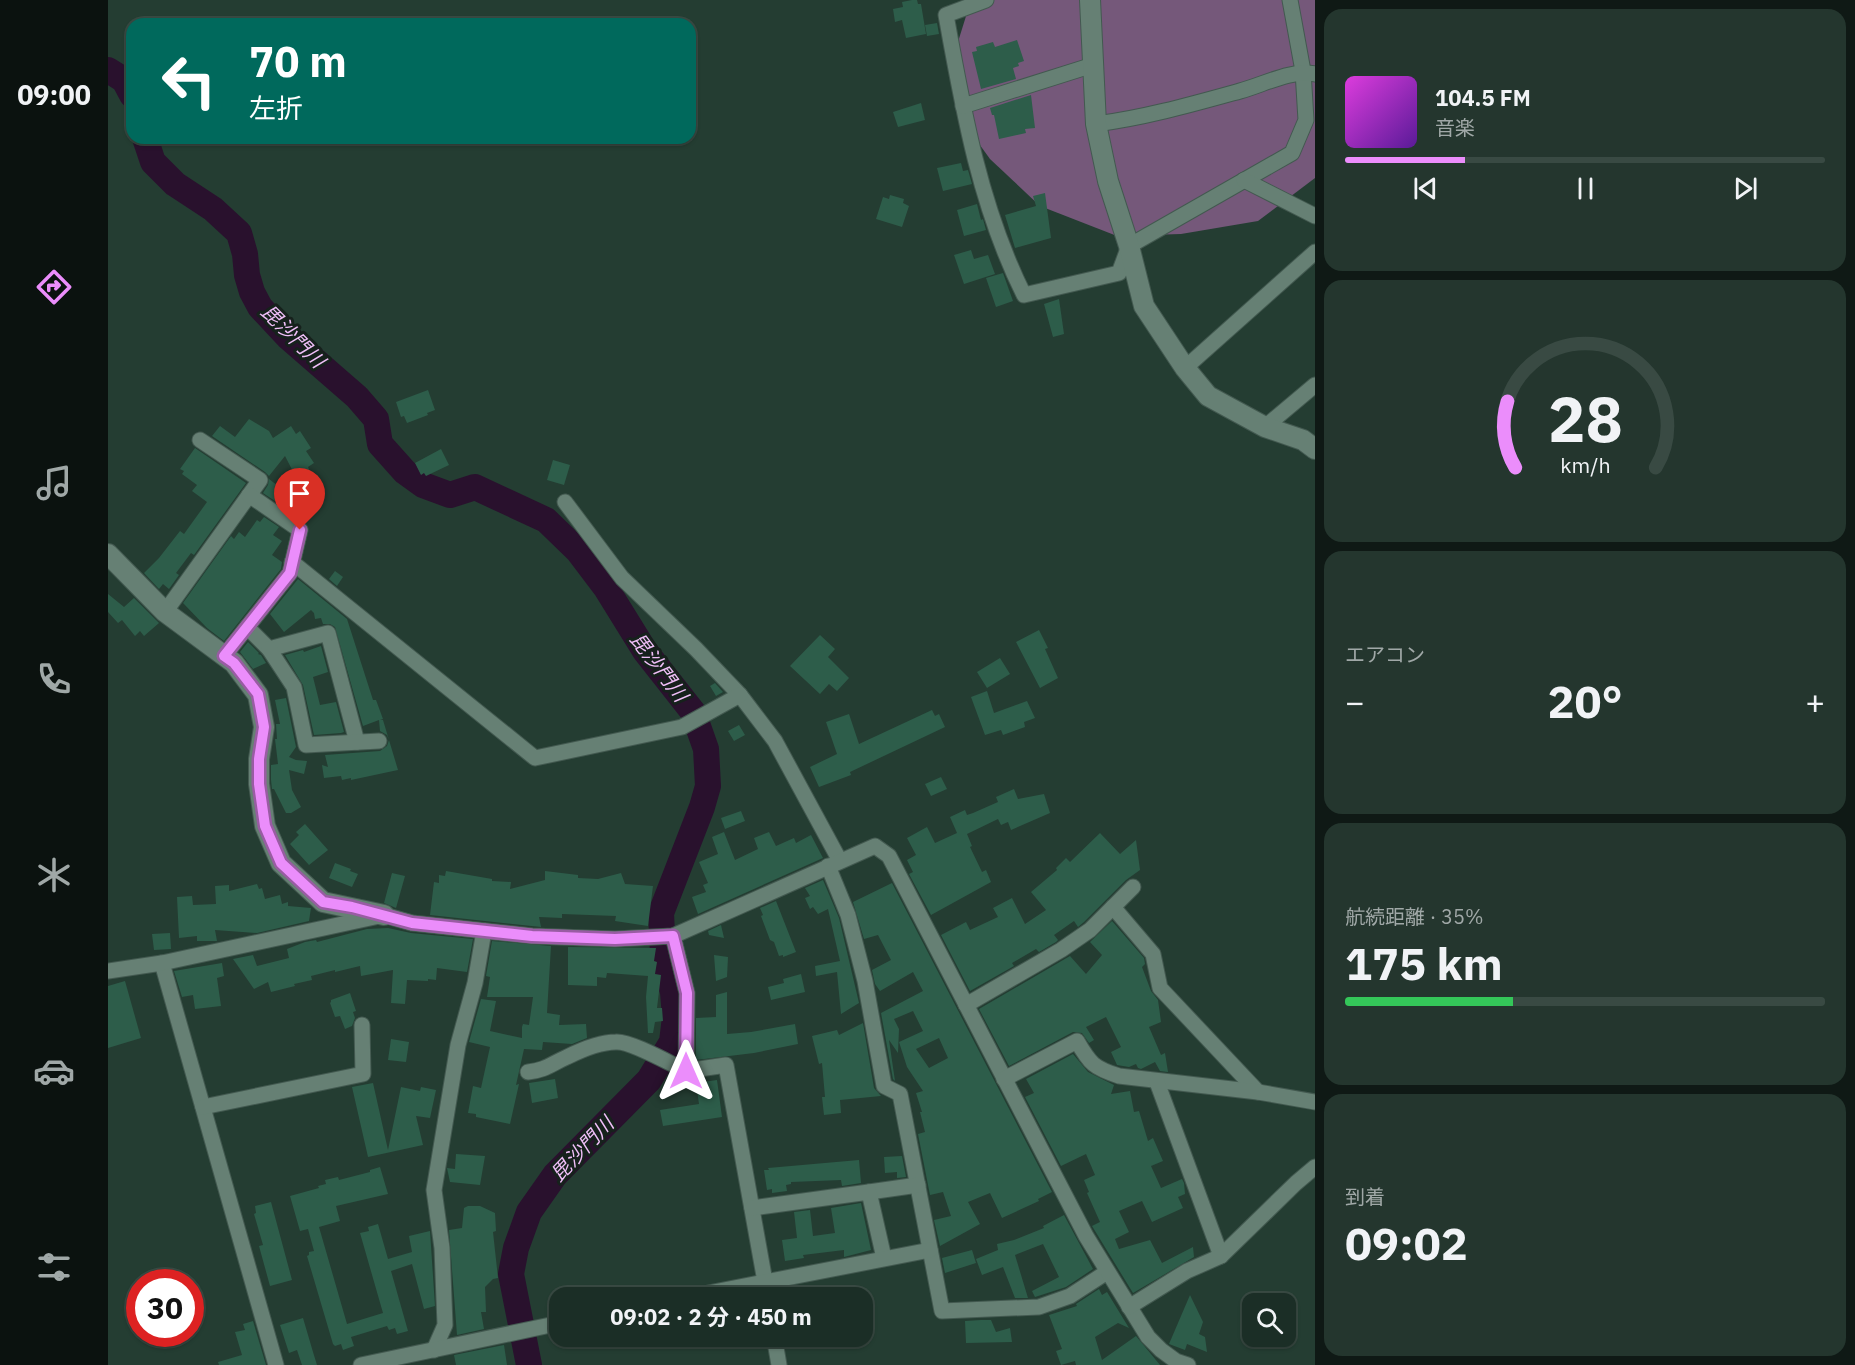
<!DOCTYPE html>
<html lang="ja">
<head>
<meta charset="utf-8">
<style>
	body { margin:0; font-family:"IBM Plex Sans","Noto Sans JP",sans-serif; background:#24362e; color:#f1f3f6; height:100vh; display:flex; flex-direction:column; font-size:22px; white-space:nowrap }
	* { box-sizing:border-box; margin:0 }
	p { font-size:20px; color:#a0a8a7 }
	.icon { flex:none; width:33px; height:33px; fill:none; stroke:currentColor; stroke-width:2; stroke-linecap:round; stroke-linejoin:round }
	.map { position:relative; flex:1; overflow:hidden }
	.side { display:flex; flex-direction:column; gap:9px; padding:9px; background:#0f1915; width:540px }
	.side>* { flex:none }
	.banner { position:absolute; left:18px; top:18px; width:570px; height:126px; border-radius:18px; box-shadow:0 2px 4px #0004,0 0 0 2px #394a43; background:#00695c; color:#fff; overflow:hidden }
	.fabs { position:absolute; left:1134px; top:1293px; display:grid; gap:12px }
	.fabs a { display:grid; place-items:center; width:54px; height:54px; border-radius:12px; background:#1b2e26; box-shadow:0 2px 4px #0004,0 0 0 2px #394a43; font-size:30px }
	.speed { position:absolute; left:18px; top:1269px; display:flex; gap:12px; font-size:30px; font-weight:700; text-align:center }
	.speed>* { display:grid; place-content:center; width:78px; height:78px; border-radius:50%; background:#1b2e26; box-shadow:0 2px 4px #0004,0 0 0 2px #394a43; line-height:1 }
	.speed .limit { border:9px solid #d22; background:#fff; color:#111 }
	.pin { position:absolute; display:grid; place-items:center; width:51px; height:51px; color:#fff; margin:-62px -26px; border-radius:50% 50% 50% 0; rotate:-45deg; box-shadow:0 0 6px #0007 }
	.pin .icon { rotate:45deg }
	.me { position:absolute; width:66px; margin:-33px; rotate:0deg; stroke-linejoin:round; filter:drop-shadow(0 0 4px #0008) }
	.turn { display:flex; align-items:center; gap:21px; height:126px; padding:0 24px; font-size:27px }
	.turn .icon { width:78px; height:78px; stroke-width:2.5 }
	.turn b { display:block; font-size:42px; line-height:51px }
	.big { font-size:45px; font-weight:700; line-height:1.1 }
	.side .tile { flex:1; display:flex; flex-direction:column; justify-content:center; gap:9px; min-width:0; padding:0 21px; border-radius:18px; background:#24362e }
	.side .dial { align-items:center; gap:0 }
	.dial svg { height:156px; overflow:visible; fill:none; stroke:#394a43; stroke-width:7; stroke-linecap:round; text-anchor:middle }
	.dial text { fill:#f1f3f6; stroke:none }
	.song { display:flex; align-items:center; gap:18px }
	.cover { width:72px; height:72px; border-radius:9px; background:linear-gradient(135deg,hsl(300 70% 55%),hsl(270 70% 35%)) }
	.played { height:6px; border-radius:3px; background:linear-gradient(90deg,#eb8dfb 25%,#394a43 25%) }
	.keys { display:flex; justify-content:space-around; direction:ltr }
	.heat { display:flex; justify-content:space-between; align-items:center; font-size:33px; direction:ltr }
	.charge { height:9px; border-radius:4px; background:linear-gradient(90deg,#34c759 35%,#394a43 0) }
	.trip { position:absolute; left:441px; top:1287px; width:324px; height:60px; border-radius:18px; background:#1b2e26; box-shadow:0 2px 4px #0004,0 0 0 2px #394a43; font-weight:700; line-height:60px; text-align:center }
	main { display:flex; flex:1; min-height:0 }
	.menu { display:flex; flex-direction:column; width:108px; justify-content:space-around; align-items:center; background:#0b120f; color:#a0a8a7 }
	.menu .icon { width:42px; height:42px }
	.menu .selected { color:#eb8dfb }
	.menu b { font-size:27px; color:#f1f3f6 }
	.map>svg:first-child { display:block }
	.forest { fill:#75587a }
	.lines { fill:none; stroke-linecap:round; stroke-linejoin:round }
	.river { stroke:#29112d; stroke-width:26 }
	.building { fill:#2d5d4a; fill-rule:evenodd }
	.minor-casing { stroke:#435950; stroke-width:17 }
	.tertiary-casing { stroke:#435950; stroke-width:22 }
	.minor { stroke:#668074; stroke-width:15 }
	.tertiary { stroke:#668074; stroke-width:20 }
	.route-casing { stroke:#995ca3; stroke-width:15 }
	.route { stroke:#eb8dfb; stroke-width:10 }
	.labels { text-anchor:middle; stroke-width:6; stroke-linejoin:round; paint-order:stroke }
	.water-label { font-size:20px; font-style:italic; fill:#f0bff8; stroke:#16211c }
</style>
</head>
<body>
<main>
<nav class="menu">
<b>09:00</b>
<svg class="icon selected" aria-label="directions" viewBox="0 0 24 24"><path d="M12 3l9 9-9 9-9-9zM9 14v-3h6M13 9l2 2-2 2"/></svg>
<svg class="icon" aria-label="music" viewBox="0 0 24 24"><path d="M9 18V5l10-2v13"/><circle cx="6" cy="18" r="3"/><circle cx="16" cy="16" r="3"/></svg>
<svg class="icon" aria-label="phone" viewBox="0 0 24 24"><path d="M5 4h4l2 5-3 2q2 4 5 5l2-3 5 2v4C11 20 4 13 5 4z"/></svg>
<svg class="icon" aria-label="climate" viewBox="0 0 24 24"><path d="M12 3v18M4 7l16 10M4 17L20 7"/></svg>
<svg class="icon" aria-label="car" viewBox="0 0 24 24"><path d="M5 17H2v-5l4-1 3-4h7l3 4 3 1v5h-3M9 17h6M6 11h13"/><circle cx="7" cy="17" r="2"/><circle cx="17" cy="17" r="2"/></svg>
<svg class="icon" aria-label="filters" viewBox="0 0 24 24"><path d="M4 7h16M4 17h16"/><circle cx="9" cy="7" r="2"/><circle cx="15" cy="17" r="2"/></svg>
</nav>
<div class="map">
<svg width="1207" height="1365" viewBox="0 0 1207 1365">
	<rect width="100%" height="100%" fill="#243d32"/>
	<!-- forest -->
	<polygon class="forest" points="863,0 1207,0 1207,178 1150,221 1073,234 1009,236 932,206 882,159 848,112 845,58"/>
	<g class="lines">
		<!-- river -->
		<g class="river">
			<polyline points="0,70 16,80 24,95"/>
			<polyline points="37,138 45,162 67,184 105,209 131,233 137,254 139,275 144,292 152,307 180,337 249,397 268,419 272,444 297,472 315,485 342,495 367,487 438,520 470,551 498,588 537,651 585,712 598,749 600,786 594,807 553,913 555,955 565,992 567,1017 564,1042 541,1080 447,1175 421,1212 408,1248 403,1274 421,1365"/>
		</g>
	</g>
	<!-- building -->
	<g class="building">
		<polygon points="804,0 809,0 810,4 813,4 818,34 798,38 794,20 787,22 785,9 795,7 794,2"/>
		<polygon points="829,23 831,34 819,36 817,25"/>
		<polygon points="909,40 916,61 910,63 911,66 905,68 908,79 873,89 864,52 869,51 868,47 885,42 887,47"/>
		<polygon points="923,95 927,128 917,129 918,133 891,139 886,115 884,115 882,108"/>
		<polygon points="813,103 817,120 790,127 785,112"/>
		<polygon points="853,163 855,171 860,170 864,184 835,191 829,168"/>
		<polygon points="937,193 943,238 907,248 897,215 928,206 925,196"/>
		<polygon points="782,195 796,199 795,203 801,206 794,227 768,219 775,197 781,199"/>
		<polygon points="869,204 873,220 875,219 878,230 856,236 849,210"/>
		<polygon points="863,250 866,259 880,255 887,274 856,284 846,255"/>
		<polygon points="895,273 905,301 888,307 878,278"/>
		<polygon points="951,299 956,334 945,337 936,304"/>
		<polygon points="320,390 327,410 319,413 320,415 299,423 296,416 293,417 288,402"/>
		<polygon points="141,419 161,431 165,438 183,426 188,434 192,431 203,448 198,451 206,463 200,467 205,478 192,485 177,456 161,476 157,472 104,436 112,426 127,437"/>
		<polygon points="87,448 138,483 86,555 83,553 68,573 71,575 61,589 55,584 51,589 36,573 51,558 72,531 76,534 99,502 84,491 89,485 74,474 76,471 72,469"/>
		<polygon points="333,449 341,465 318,476 316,473 313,475 307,463"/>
		<polygon points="445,460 462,465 456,485 439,480"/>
		<polygon points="161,479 201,510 194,519 155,493 160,485"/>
		<polygon points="156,517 171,527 165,535 174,541 164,555 174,562 173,569 116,641 99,628 75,603 123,536 126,539 131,532 137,537 149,520 152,522"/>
		<polygon points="227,571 235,577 229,586 221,579"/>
		<polygon points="190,579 239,619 265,700 268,700 275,719 272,720 275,720 290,770 243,780 243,778 234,780 233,776 216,778 214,765 220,767 217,755 272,751 279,746 281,740 279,735 272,731 271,720 255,726 227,627 222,624 215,624 213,618 207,619 206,613 203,610 176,632 162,614"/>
		<polygon points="0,594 16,607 26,598 51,623 36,636 32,631 27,636 14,620 10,623 0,612"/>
		<polygon points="931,630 940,648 937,649 950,678 932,688 908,642"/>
		<polygon points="712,635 727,649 720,657 741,678 729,691 721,684 712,694 682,666"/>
		<polygon points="140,642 151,653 150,654 153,655 158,663 145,669 132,652"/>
		<polygon points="213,646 220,672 205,677 212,705 228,702 236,732 233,733 206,735 195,685 177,655 195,650 196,652"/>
		<polygon points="892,658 902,674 879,688 869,672"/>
		<polygon points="607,683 615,692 608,696 602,686"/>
		<polygon points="879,691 886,713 919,701 927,718 916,722 917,727 895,735 893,730 877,735 863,697"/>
		<polygon points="178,698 188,747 181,757 188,760 199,761 196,774 181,770 184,790 193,807 183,813 178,813 166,789 164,789 163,780 163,765 170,764 167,739 169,739 168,724 172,724 167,700"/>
		<polygon points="824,710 827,716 831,714 837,727 742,772 743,775 711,787 702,767 729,754 718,722 741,714 751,744"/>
		<polygon points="631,725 637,735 626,741 620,731"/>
		<polygon points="833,777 839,789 823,796 817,784"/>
		<polygon points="906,789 910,799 936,794 942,813 903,830 900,822 893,825 890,819 859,834 864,846 862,847 874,872 878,870 883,882 823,915 801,874 805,872 799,860 808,855 799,838 819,827 827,843 849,833 842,817 857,810 859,815 865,813 890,802 888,797"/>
		<polygon points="633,811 637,821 617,829 613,818"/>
		<polygon points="197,824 220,850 201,865 182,844 191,835 188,832"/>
		<polygon points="616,832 627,860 650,849 646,838 661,832 668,846 686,838 688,843 703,835 715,858 590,914 584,897 598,892 595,885 600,883 591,862 610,854 604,837"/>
		<polygon points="992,833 1012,854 1028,840 1032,870 1018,880 976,922 970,927 966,921 946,935 950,940 948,942 931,952 928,949 904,963 906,966 862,991 833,935 858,922 862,930 890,917 885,908 904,898 917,924 938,910 923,892 949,870 948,868 958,858 962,862"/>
		<polygon points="227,863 243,869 242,871 250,874 244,887 221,878"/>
		<polygon points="338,871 384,879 384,881 403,882 402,889 437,880 437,871 470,875 470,878 490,879 513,873 517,884 545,886 540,926 507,921 508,916 454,914 454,918 431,917 433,927 322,915 326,882 331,883 331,875 337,876"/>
		<polygon points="284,873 297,876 288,908 276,903"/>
		<polygon points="715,880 731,918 751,1003 733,1014 729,972 708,976 707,966 732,961 720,909 710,914 705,907 702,909 697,898 702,896 697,888"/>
		<path d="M784 883 944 1192 930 1199 931 1201 894 1218 882 1193 860 1202 872 1224 832 1246 826 1220 843 1216 835 1192 822 1195 810 1134 817 1132 812 1112H814L808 1093 815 1091 799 1067 791 1042 815 1031 805 1011 786 1019 791 1029 790 1053 781 1040 787 1081 785 1079 773 1013 815 991 805 972 772 991 767 984 764 970 783 960 770 935 756 939 745 902ZM831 1038 840 1058 821 1068 808 1049Z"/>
		<polygon points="149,884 151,889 154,888 157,899 172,895 174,904 180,902 180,906 203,908 201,921 149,933 107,930 109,941 89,941 89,936 71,938 69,897 84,896 85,905 108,904 107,886 121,885 121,891"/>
		<polygon points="668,901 688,952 675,957 675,955 671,956 666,942 662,940 653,916 655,915 652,908"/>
		<polygon points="1004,921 1036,958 1037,964 1034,967 1043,991 1050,1000 1053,1022 1041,1027 1053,1055 1057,1053 1060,1072 1052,1071 1047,1062 1033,1069 1030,1068 1028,1064 1021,1067 1009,1065 1003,1052 1013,1047 998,1017 978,1027 986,1040 981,1043 974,1033 965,1032 901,1066 871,1009 962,956 978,974 994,955 982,942"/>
		<polygon points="613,925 616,938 601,935 600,931"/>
		<polygon points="280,928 303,933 365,939 359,972 329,968 328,980 320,979 320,981 299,980 297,1004 283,1003 285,970 253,976 252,966 227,972 227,970 203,976 204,980 186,984 187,986 163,992 160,982 146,989 125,959 145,955 149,966 181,958 179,949 197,942 208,940 209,942 259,929"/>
		<polygon points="62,933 63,949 46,950 44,934"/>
		<polygon points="384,941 443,946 439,1013 452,1015 451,1025 478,1024 479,1038 464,1044 435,1042 434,1050 416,1049 408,1085 411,1084 402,1124 368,1117 368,1114 360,1113 365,1086 373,1088 382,1047 361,1042 373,999 388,1001 382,1031 414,1038 414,1027 415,1024 421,1025 425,997 379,997 382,977 378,976"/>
		<polygon points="460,947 548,948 546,961 549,962 547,974 553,975 549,1008 554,1008 555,1021 547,1022 545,1033 540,1033 538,997 540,976 499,973 498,978 489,977 489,986 460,985"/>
		<polygon points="606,955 620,957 619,977 608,981"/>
		<polygon points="114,963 116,976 109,978 113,1006 87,1009 85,995 74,997 66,971"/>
		<polygon points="693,974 697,992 663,1000 660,987 676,983 675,979"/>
		<polygon points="17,981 33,1038 0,1048 0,986"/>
		<polygon points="619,992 619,1034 643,1032 687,1024 690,1044 646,1053 588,1060 588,1018 608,1017 608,995"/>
		<polygon points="242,993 248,1011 245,1012 247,1018 244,1026 237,1029 232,1016 227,1017 222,1003 223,1002 223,1000"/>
		<polygon points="755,1023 766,1088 773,1096 732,1100 733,1113 716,1115 714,1097 717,1097 714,1063 711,1064 704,1036 729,1030 731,1035"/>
		<polygon points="283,1039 301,1042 298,1062 280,1060"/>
		<polygon points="965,1054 980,1072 1006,1085 1003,1094 1022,1091 1026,1112 1031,1111 1040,1141 1045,1138 1055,1161 1043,1166 1053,1188 1074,1179 1076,1183 1077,1194 1070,1197 1075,1208 1044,1222 1034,1201 1011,1211 1021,1232 1007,1239 1011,1249 1042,1240 1054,1263 1085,1247 1086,1257 1025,1293 984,1226 992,1222 979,1193 981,1192 976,1180 987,1175 978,1154 953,1166 917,1097 926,1093 918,1079"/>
		<polygon points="447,1079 450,1098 424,1103 421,1083"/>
		<polygon points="609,1080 614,1117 555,1126 552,1110 591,1104 588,1083"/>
		<polygon points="265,1083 280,1150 293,1087 312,1091 313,1087 328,1090 322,1118 308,1116 315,1145 260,1157 244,1087"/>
		<polygon points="348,1154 377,1156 372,1185 342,1182 339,1168 347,1169"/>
		<polygon points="794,1156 798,1177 789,1178 789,1172 777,1173 776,1157"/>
		<polygon points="751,1160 753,1183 734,1186 733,1180 683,1182 683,1184 678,1185 679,1191 664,1193 664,1189 659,1190 656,1170 661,1170 660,1168"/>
		<polygon points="272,1167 280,1194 228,1206 232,1221 211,1227 239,1324 275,1313 252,1233 261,1231 260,1227 270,1224 280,1259 304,1252 301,1236 322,1231 327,1306 316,1309 304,1264 283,1271 300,1331 289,1334 287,1328 281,1330 279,1326 243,1337 246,1346 235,1350 233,1344 227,1346 225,1344 199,1256 201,1255 201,1252 206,1251 200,1229 192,1231 182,1196 211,1188 210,1186 218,1184 217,1180 230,1177 231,1180 262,1172 262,1170"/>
		<polygon points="163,1202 184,1280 162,1286 151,1246 155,1245 146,1214 148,1213 147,1206"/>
		<polygon points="753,1203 763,1250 736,1257 736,1250 695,1255 696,1258 677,1261 674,1240 689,1238 686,1212 702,1210 705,1236 727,1233 723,1208"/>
		<polygon points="360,1206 372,1206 387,1213 388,1231 385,1232 390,1278 385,1279 377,1287 378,1312 373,1312 376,1329 349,1335 341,1230 354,1228 356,1208"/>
		<polygon points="956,1215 985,1269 958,1287 927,1297 924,1291 951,1277 935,1244 907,1255 920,1298 907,1298 895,1267 874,1275 868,1259 890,1250 889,1244 906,1240 936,1228 935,1226"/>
		<polygon points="864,1250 868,1263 837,1273 834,1258"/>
		<polygon points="991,1289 994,1295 999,1292 1021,1328 1010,1323 987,1337 994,1360 1028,1336 1052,1365 968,1365 967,1361 953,1365 948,1351 954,1349 941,1315 969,1306 968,1304"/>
		<polygon points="1082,1295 1095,1322 1091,1334 1097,1337 1099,1352 1079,1344 1077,1350 1061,1344"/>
		<polygon points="195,1318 205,1352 209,1365 194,1365 189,1350 181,1353 172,1325"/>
		<polygon points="873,1320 883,1320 888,1332 902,1328 904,1342 858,1343 857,1321"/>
		<polygon points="145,1321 158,1365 111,1365 110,1362 134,1355 127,1332 137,1330 135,1324"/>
		<polygon points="396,1345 399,1365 348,1365 346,1355"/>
	</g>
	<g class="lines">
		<!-- minor casing -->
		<g class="minor-casing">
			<g id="minor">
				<path d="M878 0 838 15C855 110 872 207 916 295L1011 273 1021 246 1184 153 1198 120 1195 71 1182 0"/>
				<polyline points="855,106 985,65"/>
				<path d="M988 124C1036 118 1085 104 1132 91 1155 85 1183 69 1207 74"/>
				<polyline points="1136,180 1207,216"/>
				<polyline points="1077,368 1207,252"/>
				<polyline points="1157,427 1207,385"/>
				<polyline points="457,502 514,578 588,649 632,695 667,741 732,861"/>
				<polyline points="184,562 427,758 574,727 632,695"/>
				<polyline points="57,612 152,480 92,440"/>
				<polyline points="139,627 161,649 220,633 249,742"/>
				<polyline points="161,649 186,687 198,745 271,741"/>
				<polyline points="116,656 182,573 192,530 141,495"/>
				<polyline points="720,866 740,915 757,981 776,1086 792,1094 834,1311 931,1307 962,1296 999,1272"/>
				<polyline points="1005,907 1045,954 1052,988 1150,1092"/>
				<polyline points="565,936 579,993 578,1071 618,1065 660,1298"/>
				<polyline points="54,963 168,1365"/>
				<polyline points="0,971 54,963 276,915 304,923 424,936 507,939 565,936 767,846 781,856 978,1236 1040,1337 1053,1350 1068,1361 1080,1365"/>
				<polyline points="858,1005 953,950 982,930 1025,887"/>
				<path d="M420 1072C438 1070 443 1064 459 1057 473 1050 493 1042 508 1042 523 1041 563 1064 578 1071"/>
				<path d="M896 1079 969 1041C982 1064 986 1068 1011 1076L1150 1092 1207 1102"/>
				<polyline points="1049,1082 1113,1256"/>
				<polyline points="95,1107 255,1074 254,1025"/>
				<polyline points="761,1192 810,1185"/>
				<polyline points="644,1208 761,1192 776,1258"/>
				<polyline points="575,1298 822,1250"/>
				<polyline points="1021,1307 1079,1271 1113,1256 1188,1183 1207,1167"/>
				<polyline points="666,1336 671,1365"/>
				<polyline points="326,1350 337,1325 334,1248 326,1190 350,1045 367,983 376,931"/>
				<polyline points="253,1365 452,1323"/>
			</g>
		</g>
		<!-- tertiary casing -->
		<g class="tertiary-casing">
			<g id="tertiary">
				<polyline points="982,0 988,124 1000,181 1021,246 1036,306 1077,368 1100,396 1157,427 1195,440 1207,449"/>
				<polyline points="0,554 57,612 126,663 150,695 156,727 151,759 151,784 157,826 173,863 215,902 276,915"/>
			</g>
		</g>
		<!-- minor -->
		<use href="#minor" class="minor"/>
		<!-- tertiary -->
		<use href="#tertiary" class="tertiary"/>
	</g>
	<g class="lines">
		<!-- route casing -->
		<g class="route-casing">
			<polyline id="route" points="192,530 182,573 116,656 126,663 150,694 156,727 151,759 151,784 157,826 173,863 215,902 244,907 304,923 424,936 507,939 565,936 579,993 578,1071"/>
		</g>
		<!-- route -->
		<use href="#route" class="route"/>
	</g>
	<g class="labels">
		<!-- water labels -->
		<g class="water-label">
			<text transform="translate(185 336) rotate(45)" y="7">毘沙門川</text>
			<text transform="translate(551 667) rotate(53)" y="7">毘沙門川</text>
			<text transform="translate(474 1149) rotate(-46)" y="7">毘沙門川</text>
		</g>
	</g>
</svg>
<div class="fabs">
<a><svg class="icon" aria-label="search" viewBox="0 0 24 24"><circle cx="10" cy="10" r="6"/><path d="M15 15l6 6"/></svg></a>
</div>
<div class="speed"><div class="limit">30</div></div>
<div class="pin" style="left:192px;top:530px;background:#d93025"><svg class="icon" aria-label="arrive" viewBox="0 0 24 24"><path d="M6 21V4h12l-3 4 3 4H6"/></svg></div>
<svg class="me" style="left:578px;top:1071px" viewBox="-20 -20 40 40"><path d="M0-17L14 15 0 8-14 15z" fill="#eb8dfb" stroke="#fff" stroke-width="4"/></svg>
<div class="trip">09:02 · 2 分 · 450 m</div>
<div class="banner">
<div class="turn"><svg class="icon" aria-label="left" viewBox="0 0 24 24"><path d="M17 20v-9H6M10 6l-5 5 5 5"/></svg><div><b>70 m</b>左折</div></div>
</div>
</div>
<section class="side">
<div class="tile">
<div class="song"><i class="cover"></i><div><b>104.5 FM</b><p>音楽</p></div></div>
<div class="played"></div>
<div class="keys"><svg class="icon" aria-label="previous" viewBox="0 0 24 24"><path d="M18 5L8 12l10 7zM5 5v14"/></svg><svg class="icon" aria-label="pause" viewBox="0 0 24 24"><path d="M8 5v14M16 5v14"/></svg><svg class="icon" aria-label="next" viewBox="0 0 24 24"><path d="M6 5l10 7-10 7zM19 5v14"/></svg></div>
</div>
<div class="tile dial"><svg viewBox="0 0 100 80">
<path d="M14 69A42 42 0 1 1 86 69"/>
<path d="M14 69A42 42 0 0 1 10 35" stroke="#eb8dfb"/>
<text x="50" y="56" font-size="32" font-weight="700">28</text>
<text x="50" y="72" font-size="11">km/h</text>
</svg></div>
<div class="tile"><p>エアコン</p>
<div class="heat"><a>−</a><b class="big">20°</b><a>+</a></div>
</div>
<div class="tile"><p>航続距離 · 35%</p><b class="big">175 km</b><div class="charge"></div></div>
<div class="tile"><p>到着</p><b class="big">09:02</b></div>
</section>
</main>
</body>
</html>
